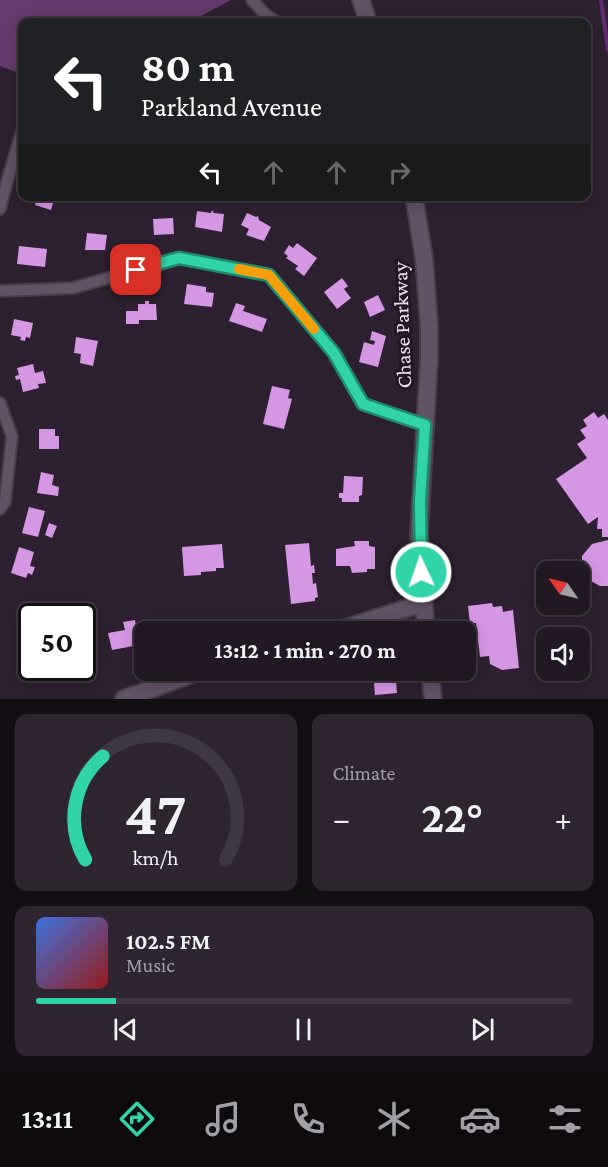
<!DOCTYPE html>
<html lang="en">
<head>
<meta charset="utf-8">
<style>
	body { margin:0; font-family:"Crimson Pro",serif; background:#2e2531; color:#f1f3f6; height:100vh; display:flex; flex-direction:column; font-size:22px; white-space:nowrap }
	* { box-sizing:border-box; margin:0 }
	p { font-size:20px; color:#a2a0a6 }
	.icon { flex:none; width:33px; height:33px; fill:none; stroke:currentColor; stroke-width:2; stroke-linecap:round; stroke-linejoin:round }
	.map { position:relative; height:699px; overflow:hidden }
	.panel { display:flex; flex-direction:column; gap:15px; padding:15px; background:#130d14; flex:1 }
	.panel>* { flex:none }
	.banner { position:absolute; left:18px; top:18px; width:573px; height:183px; border-radius:12px; box-shadow:0 3px 15px #0003,0 0 0 2px #3f3741; background:#202124; color:#fff; overflow:hidden }
	.needle { width:39px; rotate:304deg }
	.fabs { position:absolute; left:536px; top:561px; display:grid; gap:12px }
	.fabs a { display:grid; place-items:center; width:54px; height:54px; border-radius:12px; background:#221824; box-shadow:0 3px 15px #0003,0 0 0 2px #3f3741; font-size:30px }
	.speed { position:absolute; left:18px; top:603px; display:flex; gap:12px; font-size:30px; font-weight:700; text-align:center }
	.speed>* { display:grid; place-content:center; width:78px; height:78px; border-radius:50%; background:#221824; box-shadow:0 3px 15px #0003,0 0 0 2px #3f3741; line-height:1 }
	.speed .limit { border:3px solid #111; border-radius:9px; background:#fff; color:#111 }
	.pin { position:absolute; display:grid; place-items:center; width:51px; height:51px; color:#fff; margin:-26px; border-radius:12px; box-shadow:0 3px 9px #0006 }
	.me { position:absolute; width:66px; margin:-33px; rotate:357deg; stroke-linejoin:round; filter:drop-shadow(0 0 4px #0008) }
	.turn { display:flex; align-items:center; gap:21px; height:126px; padding:0 24px; font-size:27px }
	.turn .icon { width:78px; height:78px; stroke-width:2.5 }
	.turn b { display:block; font-size:42px; line-height:51px }
	.lanes { display:flex; align-items:center; height:57px; padding:0 24px; background:#0003; justify-content:center; gap:30px; direction:ltr }
	.lanes .off { opacity:.35 }
	.big { font-size:45px; font-weight:700; line-height:1.1 }
	.panel .card { flex:1; display:flex; flex-direction:column; justify-content:center; gap:9px; min-width:0; padding:0 21px; border-radius:12px; background:#2e2531 }
	.panel .dial { align-items:center; gap:0 }
	.dial svg { height:156px; overflow:visible; fill:none; stroke:#3f3741; stroke-width:7; stroke-linecap:round; text-anchor:middle }
	.dial text { fill:#f1f3f6; stroke:none }
	.song { display:flex; align-items:center; gap:18px }
	.cover { width:72px; height:72px; border-radius:9px; background:linear-gradient(135deg,hsl(220 70% 55%),hsl(0 70% 35%)) }
	.played { height:6px; border-radius:3px; background:linear-gradient(90deg,#31d4a9 15%,#3f3741 15%) }
	.keys { display:flex; justify-content:space-around; direction:ltr }
	.heat { display:flex; justify-content:space-between; align-items:center; font-size:33px; direction:ltr }
	.panel .tiles { flex:1; display:grid; gap:15px; grid-template-columns:1fr 1fr }
	.card:last-child { grid-column:span 2 }
	.trip { position:absolute; left:134px; top:621px; width:342px; height:60px; border-radius:12px; background:#221824; box-shadow:0 3px 15px #0003,0 0 0 2px #3f3741; font-weight:700; line-height:60px; text-align:center }
	.tabs { display:flex; height:96px; justify-content:space-around; align-items:center; background:#0e0a0e; color:#a2a0a6 }
	.tabs .icon { width:42px; height:42px }
	.tabs .on { color:#31d4a9 }
	.tabs b { font-size:27px; color:#f1f3f6 }
	.map>svg:first-child { display:block }
	.green { fill:#633b6c }
	.lines { fill:none; stroke-linecap:round; stroke-linejoin:round }
	.stream { stroke:#642a71; stroke-width:4 }
	.building { fill:#d596e4 }
	.street-casing { stroke:#483d4b; stroke-width:14 }
	.secondary-casing { stroke:#483d4b; stroke-width:20 }
	.street { stroke:#615265; stroke-width:10 }
	.secondary { stroke:#615265; stroke-width:16 }
	.route-casing { stroke:#208a6e; stroke-width:15 }
	.route { stroke:#31d4a9; stroke-width:10 }
	.slow { stroke:#f59e0b; stroke-width:10 }
	.labels { text-anchor:middle; stroke-width:6; stroke-linejoin:round; paint-order:stroke }
	.street-label { font-size:21px; fill:#ebe2ed; stroke:#231626 }
</style>
</head>
<body>
<div class="map">
<svg width="608" height="699" viewBox="0 0 608 699">
	<rect width="100%" height="100%" fill="#2d2030"/>
	<!-- green -->
	<polygon class="green" points="0,0 231,0 190,22 22,22 22,74 0,66"/>
	<g class="lines">
		<!-- stream -->
		<polyline class="stream" points="601,0 608,50"/>
	</g>
	<!-- building -->
	<g class="building">
		<polygon points="38,196 55,196 51,210 35,205"/>
		<polygon points="212,210 214,213 224,214 222,232 195,227 197,211 211,213"/>
		<polygon points="247,213 256,217 258,216 259,220 271,227 264,241 246,235 249,229 241,225"/>
		<polygon points="173,218 174,234 154,235 153,219"/>
		<polygon points="87,233 107,235 105,250 85,250"/>
		<polygon points="297,243 317,258 304,276 295,269 298,266 286,258 288,256 284,253 289,245 293,248"/>
		<polygon points="19,246 47,249 45,267 17,264"/>
		<polygon points="342,278 348,286 344,289 351,298 337,309 324,292"/>
		<polygon points="187,284 206,287 206,292 214,293 212,307 184,304"/>
		<polygon points="378,295 385,310 370,317 364,302"/>
		<polygon points="145,301 149,301 149,304 156,304 157,320 139,320 139,324 126,324 126,311 138,311 138,304 145,304"/>
		<polygon points="236,303 245,306 243,311 267,319 262,332 229,321"/>
		<polygon points="14,319 33,323 30,338 26,337 25,341 20,340 21,337 11,335"/>
		<polygon points="372,331 386,336 378,367 359,362 364,342 374,345 375,341 370,340"/>
		<polygon points="76,337 98,341 93,366 80,363 81,354 74,353"/>
		<polygon points="33,364 35,373 43,371 46,383 38,384 39,388 23,392 20,379 16,380 15,376 19,375 17,368"/>
		<polygon points="272,386 290,390 288,398 292,399 284,429 263,424"/>
		<polygon points="594,412 598,418 604,414 608,420 608,537 602,537 602,529 597,529 598,517 588,524 556,479 587,458 577,444 586,438 580,430 587,426 583,420"/>
		<polygon points="39,429 55,429 55,436 59,436 59,449 39,449"/>
		<polygon points="41,472 54,475 52,485 59,487 58,496 37,493"/>
		<polygon points="344,476 363,477 362,495 359,496 359,502 342,502 342,498 339,498 339,493 343,493"/>
		<polygon points="29,507 45,511 38,537 22,533"/>
		<polygon points="49,523 57,526 52,538 45,535"/>
		<polygon points="608,540 608,586 600,586 587,579 582,572 582,556 592,544"/>
		<polygon points="354,541 369,541 369,546 375,547 375,569 367,569 367,572 352,573 350,566 336,566 336,549 355,546"/>
		<polygon points="309,543 311,566 314,565 315,573 312,573 313,584 316,583 318,597 315,598 315,601 291,604 285,545"/>
		<polygon points="222,544 224,568 216,568 216,571 201,572 201,575 184,576 182,547"/>
		<polygon points="19,547 34,552 30,566 35,567 32,575 28,573 26,578 11,573"/>
		<polygon points="492,603 493,607 502,606 503,612 513,610 519,668 502,670 490,664 489,656 480,657 476,623 470,624 468,606"/>
		<polygon points="135,620 139,645 112,650 108,633 125,630 123,622"/>
		<polygon points="20,640 30,642 32,666 16,663"/>
		<polygon points="373,670 395,670 397,693 375,695"/>
	</g>
	<g class="lines">
		<!-- street casing -->
		<g class="street-casing">
			<g id="street">
				<polyline points="252,0 266,15 277,22"/>
				<polyline points="0,209 9,174 22,131"/>
				<polyline points="0,291 73,288 179,258 269,275 334,353 363,404 425,425"/>
				<polyline points="0,403 12,436 5,502 0,509"/>
			</g>
		</g>
		<!-- secondary casing -->
		<g class="secondary-casing">
			<g id="secondary">
				<polyline points="361,0 368,22"/>
				<polyline points="414,196 424,258 429,325 429,359 419,534 426,632"/>
				<polyline points="333,632 423,603"/>
				<polyline points="430,670 433,699"/>
				<polyline points="124,699 203,670"/>
			</g>
		</g>
		<!-- street -->
		<use href="#street" class="street"/>
		<!-- secondary -->
		<use href="#secondary" class="secondary"/>
	</g>
	<g class="lines">
		<!-- route casing -->
		<g class="route-casing">
			<polyline id="route" points="136,270 179,258 269,275 334,353 363,404 425,425 420,500 421,572"/>
		</g>
		<!-- route -->
		<use href="#route" class="route"/>
		<!-- slow -->
		<polyline class="slow" points="239,269 269,275 314,329"/>
	</g>
	<g class="labels">
		<!-- street labels -->
		<g class="street-label">
			<text transform="translate(402 325) rotate(-92)" y="7">Chase Parkway</text>
		</g>
	</g>
</svg>
<div class="fabs">
<a><svg class="needle" viewBox="-14 -14 28 28"><path d="M0-13l5 13h-10z" fill="#e53935"/><path d="M0 13l5-13h-10z" fill="#a2a0a6"/></svg></a>
<a><svg class="icon" aria-label="sound" viewBox="0 0 24 24"><path d="M4 9h4l5-4v14l-5-4H4zM17 9q2 3 0 6"/></svg></a>
</div>
<div class="speed"><div class="limit">50</div></div>
<div class="pin" style="left:136px;top:270px;background:#d93025"><svg class="icon" aria-label="arrive" viewBox="0 0 24 24"><path d="M6 21V4h12l-3 4 3 4H6"/></svg></div>
<svg class="me" style="left:421px;top:572px" viewBox="-20 -20 40 40"><circle r="17" fill="#31d4a9" stroke="#fff" stroke-width="3"/><path d="M0-11L8 9 0 5-8 9z" fill="#fff"/></svg>
<div class="trip">13:12 · 1 min · 270 m</div>
<div class="banner">
<div class="turn"><svg class="icon" aria-label="left" viewBox="0 0 24 24"><path d="M17 20v-9H6M10 6l-5 5 5 5"/></svg><div><b>80 m</b>Parkland Avenue</div></div>
<div class="lanes"><svg class="icon" aria-label="left" viewBox="0 0 24 24"><path d="M17 20v-9H6M10 6l-5 5 5 5"/></svg><svg class="icon off" aria-label="ahead" viewBox="0 0 24 24"><path d="M12 20V5M6 11l6-6 6 6"/></svg><svg class="icon off" aria-label="ahead" viewBox="0 0 24 24"><path d="M12 20V5M6 11l6-6 6 6"/></svg><svg class="icon off" aria-label="right" viewBox="0 0 24 24"><path d="M7 20v-9h11M14 6l5 5-5 5"/></svg></div>
</div>
</div>
<section class="panel">
<div class="tiles">
<div class="card dial"><svg viewBox="0 0 100 80">
<path d="M14 69A42 42 0 1 1 86 69"/>
<path d="M14 69A42 42 0 0 1 23 16" stroke="#31d4a9"/>
<text x="50" y="56" font-size="32" font-weight="700">47</text>
<text x="50" y="72" font-size="11">km/h</text>
</svg></div>
<div class="card"><p>Climate</p>
<div class="heat"><a>−</a><b class="big">22°</b><a>+</a></div>
</div>
<div class="card">
<div class="song"><i class="cover"></i><div><b>102.5 FM</b><p>Music</p></div></div>
<div class="played"></div>
<div class="keys"><svg class="icon" aria-label="previous" viewBox="0 0 24 24"><path d="M18 5L8 12l10 7zM5 5v14"/></svg><svg class="icon" aria-label="pause" viewBox="0 0 24 24"><path d="M8 5v14M16 5v14"/></svg><svg class="icon" aria-label="next" viewBox="0 0 24 24"><path d="M6 5l10 7-10 7zM19 5v14"/></svg></div>
</div>
</div>
</section>
<nav class="tabs">
<b>13:11</b>
<svg class="icon on" aria-label="directions" viewBox="0 0 24 24"><path d="M12 3l9 9-9 9-9-9zM9 14v-3h6M13 9l2 2-2 2"/></svg>
<svg class="icon" aria-label="music" viewBox="0 0 24 24"><path d="M9 18V5l10-2v13"/><circle cx="6" cy="18" r="3"/><circle cx="16" cy="16" r="3"/></svg>
<svg class="icon" aria-label="phone" viewBox="0 0 24 24"><path d="M5 4h4l2 5-3 2q2 4 5 5l2-3 5 2v4C11 20 4 13 5 4z"/></svg>
<svg class="icon" aria-label="climate" viewBox="0 0 24 24"><path d="M12 3v18M4 7l16 10M4 17L20 7"/></svg>
<svg class="icon" aria-label="car" viewBox="0 0 24 24"><path d="M5 17H2v-5l4-1 3-4h7l3 4 3 1v5h-3M9 17h6M6 11h13"/><circle cx="7" cy="17" r="2"/><circle cx="17" cy="17" r="2"/></svg>
<svg class="icon" aria-label="filters" viewBox="0 0 24 24"><path d="M4 7h16M4 17h16"/><circle cx="9" cy="7" r="2"/><circle cx="15" cy="17" r="2"/></svg>
</nav>
</body>
</html>
